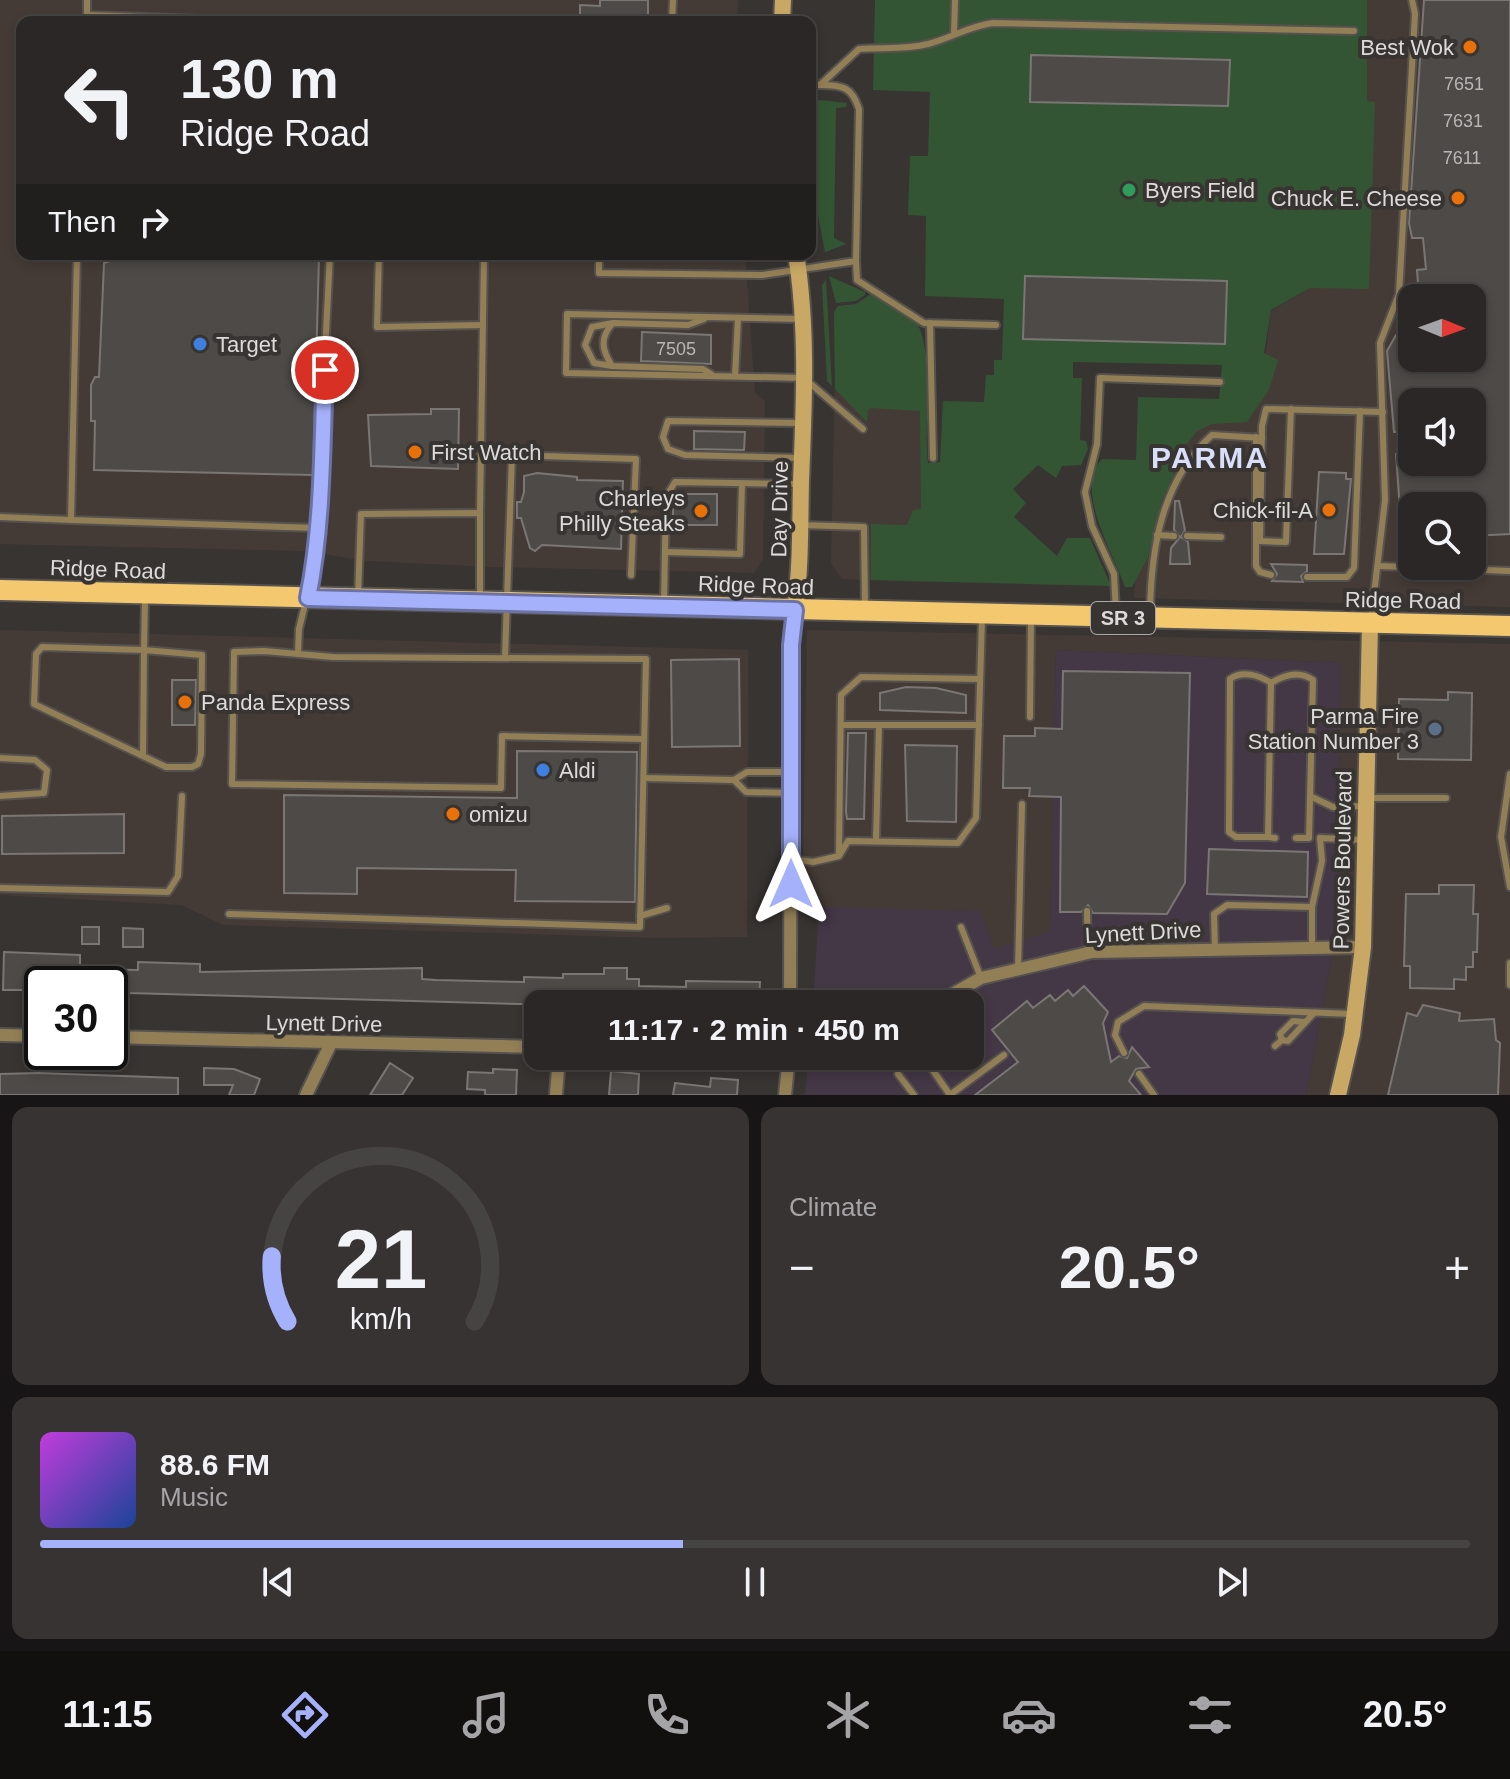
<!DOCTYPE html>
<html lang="en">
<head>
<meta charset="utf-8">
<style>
	body { margin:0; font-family:Arial,sans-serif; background:#363332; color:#f1f3f6; height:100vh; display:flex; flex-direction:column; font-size:30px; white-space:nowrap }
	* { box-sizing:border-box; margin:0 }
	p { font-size:26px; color:#a5a5a7 }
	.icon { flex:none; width:44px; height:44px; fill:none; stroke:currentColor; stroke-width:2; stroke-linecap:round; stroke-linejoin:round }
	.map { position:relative; height:1095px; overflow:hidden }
	.drawer { display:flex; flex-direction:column; gap:12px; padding:12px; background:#171515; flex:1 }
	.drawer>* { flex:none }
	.top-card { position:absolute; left:16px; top:16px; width:800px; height:244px; border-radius:16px; box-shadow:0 4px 12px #0003,0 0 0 2px #464443; background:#2a2726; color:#f1f3f6; overflow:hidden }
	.needle { width:52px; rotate:91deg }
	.buttons { position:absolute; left:1398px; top:284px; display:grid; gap:16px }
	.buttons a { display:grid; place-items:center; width:88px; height:88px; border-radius:16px; background:#2a2726; box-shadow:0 4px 12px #0003,0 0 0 2px #464443; font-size:40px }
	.speed { position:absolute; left:24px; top:966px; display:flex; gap:16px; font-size:40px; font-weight:700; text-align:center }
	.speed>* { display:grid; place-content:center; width:104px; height:104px; border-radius:50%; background:#2a2726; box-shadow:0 4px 12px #0003,0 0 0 2px #464443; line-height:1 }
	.speed .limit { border:4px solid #111; border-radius:12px; background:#fff; color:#111 }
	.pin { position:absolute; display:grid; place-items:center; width:68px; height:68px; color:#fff; margin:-34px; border:4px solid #fff; border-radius:50%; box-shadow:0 2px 8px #0007 }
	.me { position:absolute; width:88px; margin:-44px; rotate:0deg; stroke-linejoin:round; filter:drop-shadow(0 0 6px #0008) }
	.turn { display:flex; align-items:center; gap:28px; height:168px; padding:0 32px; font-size:36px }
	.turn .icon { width:104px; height:104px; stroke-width:2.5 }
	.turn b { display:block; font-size:56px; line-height:68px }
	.then { display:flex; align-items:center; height:76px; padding:0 32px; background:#0003; gap:16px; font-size:30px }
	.big { font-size:60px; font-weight:800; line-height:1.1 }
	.drawer .widget { flex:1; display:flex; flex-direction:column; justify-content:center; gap:12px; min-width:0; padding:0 28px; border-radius:16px; background:#363332 }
	.drawer .dial { align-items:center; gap:0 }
	.dial svg { height:208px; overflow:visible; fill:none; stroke:#464443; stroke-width:7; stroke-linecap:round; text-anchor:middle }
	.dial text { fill:#f1f3f6; stroke:none }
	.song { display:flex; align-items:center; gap:24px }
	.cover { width:96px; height:96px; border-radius:12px; background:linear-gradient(135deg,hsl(290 70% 55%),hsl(220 70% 35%)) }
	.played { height:8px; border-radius:4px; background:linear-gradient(90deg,#a6b1fc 45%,#464443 45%) }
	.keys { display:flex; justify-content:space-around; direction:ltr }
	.heat { display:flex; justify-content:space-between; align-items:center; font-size:44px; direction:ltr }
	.drawer .tiles { flex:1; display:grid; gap:12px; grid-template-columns:1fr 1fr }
	.widget:last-child { grid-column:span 2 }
	.trip { position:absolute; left:524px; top:990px; width:460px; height:80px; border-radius:16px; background:#2a2726; box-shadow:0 4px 12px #0003,0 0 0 2px #464443; font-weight:800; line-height:80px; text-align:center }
	.tabs { display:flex; height:128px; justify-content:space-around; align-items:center; background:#11100f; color:#a5a5a7 }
	.tabs .icon { width:56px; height:56px }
	.tabs .current { color:#a6b1fc }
	.tabs b { font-size:36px; color:#f1f3f6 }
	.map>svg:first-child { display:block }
	.built { fill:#453b36; fill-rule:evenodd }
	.medical { fill:#443746 }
	.green { fill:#345534 }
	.building { fill:#4d4a47; stroke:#797673; stroke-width:2 }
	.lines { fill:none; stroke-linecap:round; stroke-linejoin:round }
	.lane-casing { stroke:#565250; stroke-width:10 }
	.street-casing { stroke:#565250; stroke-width:16 }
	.secondary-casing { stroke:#565250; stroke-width:20 }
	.primary-casing { stroke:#565250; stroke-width:24 }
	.lane { stroke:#937f56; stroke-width:6 }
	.street { stroke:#937f56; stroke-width:12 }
	.secondary { stroke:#c9a865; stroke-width:16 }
	.primary { stroke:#f3c86f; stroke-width:20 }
	.route-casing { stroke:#6c73a4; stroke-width:20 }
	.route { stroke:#a6b1fc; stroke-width:14 }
	.food-dot { fill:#e8710a; stroke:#383432; stroke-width:3 }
	.leisure-dot { fill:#2e9e5b; stroke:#383432; stroke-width:3 }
	.shop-dot { fill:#3f7fe0; stroke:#383432; stroke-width:3 }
	.service-dot { fill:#5c6f8a; stroke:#383432; stroke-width:3 }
	.labels { text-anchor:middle; stroke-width:8; stroke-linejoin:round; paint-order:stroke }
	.number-label { font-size:18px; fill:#b9b7b5 }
	.shield { fill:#383432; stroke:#aca9a8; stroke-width:2 }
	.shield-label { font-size:20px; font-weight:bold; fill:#dddbda }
	.poi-label { font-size:22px; fill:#dddbda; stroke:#383432; text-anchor:start }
	.street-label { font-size:22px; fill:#dddbda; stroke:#383432 }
	.district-label { font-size:30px; font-weight:bold; letter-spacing:2px; fill:#d9defb; stroke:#383432 }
</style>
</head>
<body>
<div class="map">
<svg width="1510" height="1095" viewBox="0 0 1510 1095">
	<rect width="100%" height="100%" fill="#383432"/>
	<!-- built -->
	<g class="built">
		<polygon points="0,0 738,0 737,22 22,22 22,254 745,254 755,393 765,401 763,559 754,573 492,567 367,561 303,551 0,544"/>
		<path d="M1367 0H1510V607L1134 598 1140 491 1164 444 1263 374 1271 311 1310 288 1374 102H1367ZM1412 298H1472V358H1412ZM1412 402H1472V462H1412ZM1412 506H1472V566H1412Z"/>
		<polygon points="925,372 926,582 842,579 831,563 835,375"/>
		<polygon points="0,630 748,650 747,937 659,938 223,925 182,905 0,895"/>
		<polygon points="807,630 1510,644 1510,1095 1306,1095 1337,930 1341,663 1056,650 1050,932 994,950 980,911 802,910"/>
	</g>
	<!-- medical -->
	<polygon class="medical" points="1056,650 1341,663 1337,930 1306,1095 805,1095 809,1056 970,1056 970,1004 813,1004 819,907 980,911 994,949 1050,932"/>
	<!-- green -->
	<g class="green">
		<path d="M875 0H1367V101L1375 102 1369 289 1310 288 1271 310 1264 353 1278 360 1269 390 1247 422 1212 424 1197 431 1168 468 1174 474 1161 503 1148 557 1132 587H1125C1114 554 1073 489 1102 459L1136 460 1138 397 1219 399 1222 365 1073 362V378H1082L1080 440 1086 441 1088 449 1081 465 1062 466 1056 478 1038 465 1013 489 1026 503 1014 517 1057 556 1067 538H1090L1111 586 871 580V524L907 525 913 510 921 509 920 411 871 408 868 410 867 422 835 389 834 312 838 306 856 304 871 294C885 301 905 307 914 319 936 346 923 427 928 463L940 462 943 401 984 402 986 375H994V360H1002L1004 299 925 296 926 216 908 215 910 156H928L930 92 873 90Z"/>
		<polygon points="810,99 847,103 846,107 836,108 834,238 846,244 825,252 810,174"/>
		<polygon points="829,276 865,292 865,295 856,301 836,303"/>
		<polygon points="826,280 832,386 827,381 822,285"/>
	</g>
	<!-- building -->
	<g class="building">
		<polygon points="600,0 648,0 648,22 580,22 580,5 600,6"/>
		<polygon points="1424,0 1510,0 1510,534 1472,536 1472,506 1412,506 1412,552 1403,553 1396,454 1412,453 1412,462 1472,462 1472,402 1412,402 1412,431 1394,432 1387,351 1396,335 1412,334 1412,358 1472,358 1472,298 1419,298 1417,270 1426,269 1423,238 1412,238 1409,223"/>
		<polygon points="1031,55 1230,60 1228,106 1030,102"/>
		<polygon points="113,254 319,256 313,475 94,470 95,421 91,421 91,385 95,377 99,377 104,263 113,260"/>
		<polygon points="1025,276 1227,281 1225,344 1023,339"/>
		<polygon points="642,332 711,335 711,364 641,361"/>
		<polygon points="431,409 459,409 458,469 371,466 368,415 431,414"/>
		<polygon points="694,431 745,432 744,450 694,449"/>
		<polygon points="1319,472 1346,473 1346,479 1351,479 1344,554 1314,554"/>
		<polygon points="537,473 577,477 577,480 623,481 621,549 542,545 535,551 530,548 521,518 517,518 517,502 521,502 524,492 524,476"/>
		<polygon points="677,494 717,494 717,525 684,525 685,532 673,531 673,497"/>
		<polygon points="1175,501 1179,501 1185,530 1181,537 1188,542 1190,564 1170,564 1171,548 1180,537 1174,530"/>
		<polygon points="1271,564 1307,565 1307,571 1301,576 1303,582 1272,581 1277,574"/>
		<polygon points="739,659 740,746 672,747 671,660"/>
		<polygon points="1063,671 1190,673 1185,883 1167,914 1093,913 1088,905 1081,912 1060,912 1061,797 1029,796 1030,788 1003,788 1004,736 1035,736 1035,728 1062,729"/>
		<polygon points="172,680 196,680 195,725 172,725"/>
		<polygon points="906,687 936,688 966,695 966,713 880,710 880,693"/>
		<polygon points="1448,692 1472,693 1471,760 1398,759 1399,699 1448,700"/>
		<polygon points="848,733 866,733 864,819 847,819 846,812"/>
		<polygon points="905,745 957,746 956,822 907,821"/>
		<polygon points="517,751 637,752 635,902 515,901 516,870 357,868 357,894 284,893 284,795 517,798"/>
		<polygon points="124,814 124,853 2,854 2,816"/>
		<polygon points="1209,849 1308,852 1307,897 1207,894"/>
		<polygon points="1439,885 1474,885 1473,914 1478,914 1477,952 1473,952 1473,967 1466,967 1466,980 1454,979 1454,989 1410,988 1410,966 1404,966 1406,894 1439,894"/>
		<rect x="82" y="927" width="17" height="17"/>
		<polygon points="123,928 143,929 143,947 123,947"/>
		<polygon points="4,952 80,955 80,969 138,970 138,962 200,964 200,972 422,968 422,979 436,980 524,982 524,977 563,978 563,974 604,974 604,968 627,968 627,979 639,979 639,986 686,987 686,981 760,982 759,1004 519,1004 127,993 110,992 110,984 40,984 40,990 3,990"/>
		<polygon points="1084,986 1108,1012 1103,1023 1111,1062 1119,1056 1127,1058 1132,1047 1149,1067 1136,1069 1129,1081 1141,1095 975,1095 1018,1062 992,1030 1027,1001 1033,1008 1050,995 1055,1001 1068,990 1073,996"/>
		<polygon points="1423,1005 1460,1013 1459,1021 1494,1019 1496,1040 1500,1043 1498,1095 1388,1095 1407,1013 1417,1016"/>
		<polygon points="390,1063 413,1078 402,1095 370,1095"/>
		<polygon points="204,1068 234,1069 260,1079 254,1095 229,1095 233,1085 204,1085"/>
		<polygon points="493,1069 517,1070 516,1095 485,1095 485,1090 467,1089 468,1072 493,1073"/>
		<polygon points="611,1071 639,1074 638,1095 609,1095"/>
		<polygon points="38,1073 178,1078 178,1095 0,1095 0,1074"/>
		<polygon points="711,1078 738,1080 737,1095 673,1095 675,1083 710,1087"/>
	</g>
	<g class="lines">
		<!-- lane casing -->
		<g class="lane-casing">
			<g id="lane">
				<polyline points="673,0 672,21 745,22"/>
				<polyline points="87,15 281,22"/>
				<polyline points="87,22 87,0"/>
				<polyline points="354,22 475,22"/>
				<polyline points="954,33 955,0"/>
				<path d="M810 85H820L859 49C882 47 904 50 928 44 952 38 966 27 993 23L1354 31"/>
				<polyline points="379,254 377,327 483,325"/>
				<path d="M599 254V273L762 275 856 261 859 109C852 87 843 85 820 85"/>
				<polyline points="856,261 857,280 924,323 996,325"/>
				<path d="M704 319 688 325 613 323C599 338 602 350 612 366L703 369 711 374"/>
				<polyline points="802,319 567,314 566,373 804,378 863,429"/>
				<polyline points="930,323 933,458"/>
				<polyline points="612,366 594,363 585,345 592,327 613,323"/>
				<polyline points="735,376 738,318"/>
				<path d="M1291 409 1286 542 1260 541 1262 426 1266 409C1305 410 1344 411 1383 412"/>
				<polyline points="1256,437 1256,566 1260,572 1271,575"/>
				<polyline points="802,458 685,455 668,449 663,437 668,421 803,423"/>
				<polyline points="480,513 484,254"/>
				<polyline points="0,517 71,520 77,254"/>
				<polyline points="71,520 317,528"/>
				<polyline points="801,525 864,527 865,608"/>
				<polyline points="1157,535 1174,536"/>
				<polyline points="1187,536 1221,537"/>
				<polyline points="665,552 740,554 742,484"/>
				<polyline points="1379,566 1510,571"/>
				<polyline points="1307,577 1347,577 1354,568 1360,411"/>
				<polyline points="358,596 361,514 480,513 480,597"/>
				<polyline points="664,602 666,497 675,482 801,484"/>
				<path d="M1150 613C1151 549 1161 481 1212 435L1262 438"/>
				<polyline points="1116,614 1114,574 1092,526 1085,492 1097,444 1100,378 1220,382"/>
				<polyline points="1371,620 1385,500 1380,343 1399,294 1415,14 1412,0"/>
				<polyline points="298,653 299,629 314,568 330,254"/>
				<polyline points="505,657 512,455 636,459 631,575"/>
				<polyline points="1030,717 1031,619"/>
				<polyline points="841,725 979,725"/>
				<polyline points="143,756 144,650 202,655 201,754 198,764 192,767 166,767 34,704 36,654 42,647 144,650 145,597"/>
				<polyline points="0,758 35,760 47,770 44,793 0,796"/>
				<polyline points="1510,774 1501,837 1510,887"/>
				<polyline points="644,778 734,780 747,772 790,772"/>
				<polyline points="734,780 746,792 791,793"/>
				<polyline points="1312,797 1333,807 1365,806"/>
				<polyline points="1369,798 1446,798"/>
				<path d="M1268 837H1236L1229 832 1230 679C1242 670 1259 675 1271 683"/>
				<path d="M1275 838 1268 837 1271 683C1284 675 1299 670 1313 680L1309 838H1296"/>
				<polyline points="1320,838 1364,840"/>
				<polyline points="876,841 879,725"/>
				<polyline points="839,853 841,695 861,677 980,679"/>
				<polyline points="791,859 813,862 839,856 848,841 958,843 976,818 982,618"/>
				<polyline points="0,888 168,892 178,876 182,796"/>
				<polyline points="1312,907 1322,861 1320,838"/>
				<polyline points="1087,911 1088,953"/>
				<polyline points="229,914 640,927 646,659 333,657 264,651 234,652 232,784 501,788 502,736 643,739"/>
				<polyline points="640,916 667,908"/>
				<polyline points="961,927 981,978"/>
				<polyline points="1215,949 1214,914 1227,905 1312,907 1312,947"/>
				<polyline points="1510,963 1510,985"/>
				<polyline points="1018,969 1022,804"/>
				<polyline points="1282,1040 1280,1034 1293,1021 1303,1022"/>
				<polyline points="1275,1046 1282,1040 1288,1041 1314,1013"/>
				<polyline points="1124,1053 1115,1035 1118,1022 1144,1006 1352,1014"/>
				<polyline points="923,1056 950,1095 1004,1055"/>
				<polyline points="898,1074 914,1095"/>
				<polyline points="1139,1074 1154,1095"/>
			</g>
		</g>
		<!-- street casing -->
		<g class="street-casing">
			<g id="street">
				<polyline points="790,1004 791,645 795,610"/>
				<polyline points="935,1004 981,978 1092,952 1363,947"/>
				<polyline points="0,1035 42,1036"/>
				<polyline points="110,1037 538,1047"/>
				<polyline points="306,1095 331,1043"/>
				<polyline points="556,1095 559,1056"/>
				<polyline points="785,1095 789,1056"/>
			</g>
		</g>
		<!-- secondary casing -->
		<g class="secondary-casing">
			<g id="secondary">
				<polyline points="782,22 783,0"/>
				<path d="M795 610C801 567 800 524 801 481 804 406 808 329 796 254"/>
				<polyline points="1338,1095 1352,1035 1363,947 1370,623"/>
			</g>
		</g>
		<!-- primary casing -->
		<g class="primary-casing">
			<polyline id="primary" points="0,590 1510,626"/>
		</g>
		<!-- lane -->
		<use href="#lane" class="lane"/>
		<!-- street -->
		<use href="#street" class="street"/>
		<!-- secondary -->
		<use href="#secondary" class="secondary"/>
		<!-- primary -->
		<use href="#primary" class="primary"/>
	</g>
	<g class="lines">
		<!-- route casing -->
		<g class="route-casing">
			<path id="route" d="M325 370C322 446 323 524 308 598L795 610 791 645V884"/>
		</g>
		<!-- route -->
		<use href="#route" class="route"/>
	</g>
	<!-- markers -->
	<g class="food-dot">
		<circle cx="1470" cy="47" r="8"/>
		<circle cx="1458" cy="198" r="8"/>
		<circle cx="415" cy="452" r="8"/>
		<circle cx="1329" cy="510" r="8"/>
		<circle cx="701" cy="511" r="8"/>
		<circle cx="185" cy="702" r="8"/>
		<circle cx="453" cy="814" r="8"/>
	</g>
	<circle class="leisure-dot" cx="1129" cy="190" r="8"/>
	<g class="shop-dot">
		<circle cx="200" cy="344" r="8"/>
		<circle cx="543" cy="770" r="8"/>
	</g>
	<circle class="service-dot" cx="1435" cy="729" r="8"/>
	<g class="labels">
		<!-- number labels -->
		<g class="number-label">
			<text x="1464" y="90">7651</text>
			<text x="1463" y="127">7631</text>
			<text x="1462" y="164">7611</text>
			<text x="676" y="355">7505</text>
		</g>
		<!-- shield labels -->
		<rect class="shield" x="1091" y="602" width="64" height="32" rx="6"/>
		<g class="shield-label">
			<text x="1123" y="625">SR 3</text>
		</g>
		<!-- poi labels -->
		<g class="poi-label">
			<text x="1454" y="55" text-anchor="end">Best Wok</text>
			<text x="1145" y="198">Byers Field</text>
			<text x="1442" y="206" text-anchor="end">Chuck E. Cheese</text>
			<text x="216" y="352">Target</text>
			<text x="431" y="460">First Watch</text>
			<text x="685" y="506" text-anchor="end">Charleys<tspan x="685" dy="25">Philly Steaks</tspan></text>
			<text x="1313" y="518" text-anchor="end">Chick-fil-A</text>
			<text x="201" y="710">Panda Express</text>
			<text x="1419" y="724" text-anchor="end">Parma Fire<tspan x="1419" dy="25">Station Number 3</tspan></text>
			<text x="559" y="778">Aldi</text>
			<text x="469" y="822">omizu</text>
		</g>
		<!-- street labels -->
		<g class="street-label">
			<text transform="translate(779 509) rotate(-89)" y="8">Day Drive</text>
			<text transform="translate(108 569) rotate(2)" y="8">Ridge Road</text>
			<text transform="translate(756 585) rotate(2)" y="8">Ridge Road</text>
			<text transform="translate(1403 600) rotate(1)" y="8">Ridge Road</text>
			<text transform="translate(1342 860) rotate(-89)" y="8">Powers Boulevard</text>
			<text transform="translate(1143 932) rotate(-3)" y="8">Lynett Drive</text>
			<text transform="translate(324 1023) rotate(1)" y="8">Lynett Drive</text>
		</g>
		<!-- district labels -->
		<g class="district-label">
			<text x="1210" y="468">PARMA</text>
		</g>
	</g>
</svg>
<div class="buttons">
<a><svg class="needle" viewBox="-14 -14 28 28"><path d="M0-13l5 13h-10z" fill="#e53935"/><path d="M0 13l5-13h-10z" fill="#a5a5a7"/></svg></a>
<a><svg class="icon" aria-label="sound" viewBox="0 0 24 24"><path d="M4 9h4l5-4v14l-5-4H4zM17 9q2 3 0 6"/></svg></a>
<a><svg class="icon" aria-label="search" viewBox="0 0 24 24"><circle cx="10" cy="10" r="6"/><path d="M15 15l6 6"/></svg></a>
</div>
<div class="speed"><div class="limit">30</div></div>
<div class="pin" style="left:325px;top:370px;background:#d93025"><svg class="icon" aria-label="arrive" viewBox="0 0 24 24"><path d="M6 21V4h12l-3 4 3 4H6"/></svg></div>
<svg class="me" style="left:791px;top:884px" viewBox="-20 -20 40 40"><path d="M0-17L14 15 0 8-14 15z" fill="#a6b1fc" stroke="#fff" stroke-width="4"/></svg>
<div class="trip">11:17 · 2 min · 450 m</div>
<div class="top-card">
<div class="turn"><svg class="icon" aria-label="left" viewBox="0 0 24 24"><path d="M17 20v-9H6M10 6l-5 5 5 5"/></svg><div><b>130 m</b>Ridge Road</div></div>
<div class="then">Then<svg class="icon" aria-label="right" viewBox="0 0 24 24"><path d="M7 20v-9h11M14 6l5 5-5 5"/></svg></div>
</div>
</div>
<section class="drawer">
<div class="tiles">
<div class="widget dial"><svg viewBox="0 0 100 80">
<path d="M14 69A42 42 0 1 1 86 69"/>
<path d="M14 69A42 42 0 0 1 8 44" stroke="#a6b1fc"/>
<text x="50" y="56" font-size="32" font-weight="700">21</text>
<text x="50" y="72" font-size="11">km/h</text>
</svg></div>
<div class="widget"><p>Climate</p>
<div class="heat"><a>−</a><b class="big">20.5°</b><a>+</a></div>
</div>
<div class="widget">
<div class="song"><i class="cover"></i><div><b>88.6 FM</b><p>Music</p></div></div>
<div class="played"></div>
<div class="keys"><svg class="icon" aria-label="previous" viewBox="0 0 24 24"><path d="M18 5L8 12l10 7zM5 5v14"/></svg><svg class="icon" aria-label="pause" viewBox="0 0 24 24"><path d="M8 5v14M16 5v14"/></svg><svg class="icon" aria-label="next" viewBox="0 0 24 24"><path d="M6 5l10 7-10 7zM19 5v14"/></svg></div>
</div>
</div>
</section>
<nav class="tabs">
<b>11:15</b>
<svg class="icon current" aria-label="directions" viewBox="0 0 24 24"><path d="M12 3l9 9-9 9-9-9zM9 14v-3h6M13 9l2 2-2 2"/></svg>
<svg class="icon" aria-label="music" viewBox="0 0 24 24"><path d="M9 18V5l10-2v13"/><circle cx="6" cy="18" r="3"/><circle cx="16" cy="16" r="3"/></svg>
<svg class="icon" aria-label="phone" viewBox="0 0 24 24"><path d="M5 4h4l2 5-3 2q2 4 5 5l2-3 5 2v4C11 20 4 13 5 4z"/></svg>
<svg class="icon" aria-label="climate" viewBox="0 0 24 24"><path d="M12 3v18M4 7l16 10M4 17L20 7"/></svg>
<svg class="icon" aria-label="car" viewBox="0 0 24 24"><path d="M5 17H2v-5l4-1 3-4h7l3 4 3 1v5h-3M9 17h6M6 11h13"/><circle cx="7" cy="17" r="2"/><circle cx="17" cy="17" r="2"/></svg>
<svg class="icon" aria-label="filters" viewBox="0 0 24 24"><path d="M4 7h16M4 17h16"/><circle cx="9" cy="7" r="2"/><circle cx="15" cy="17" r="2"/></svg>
<b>20.5°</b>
</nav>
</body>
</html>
